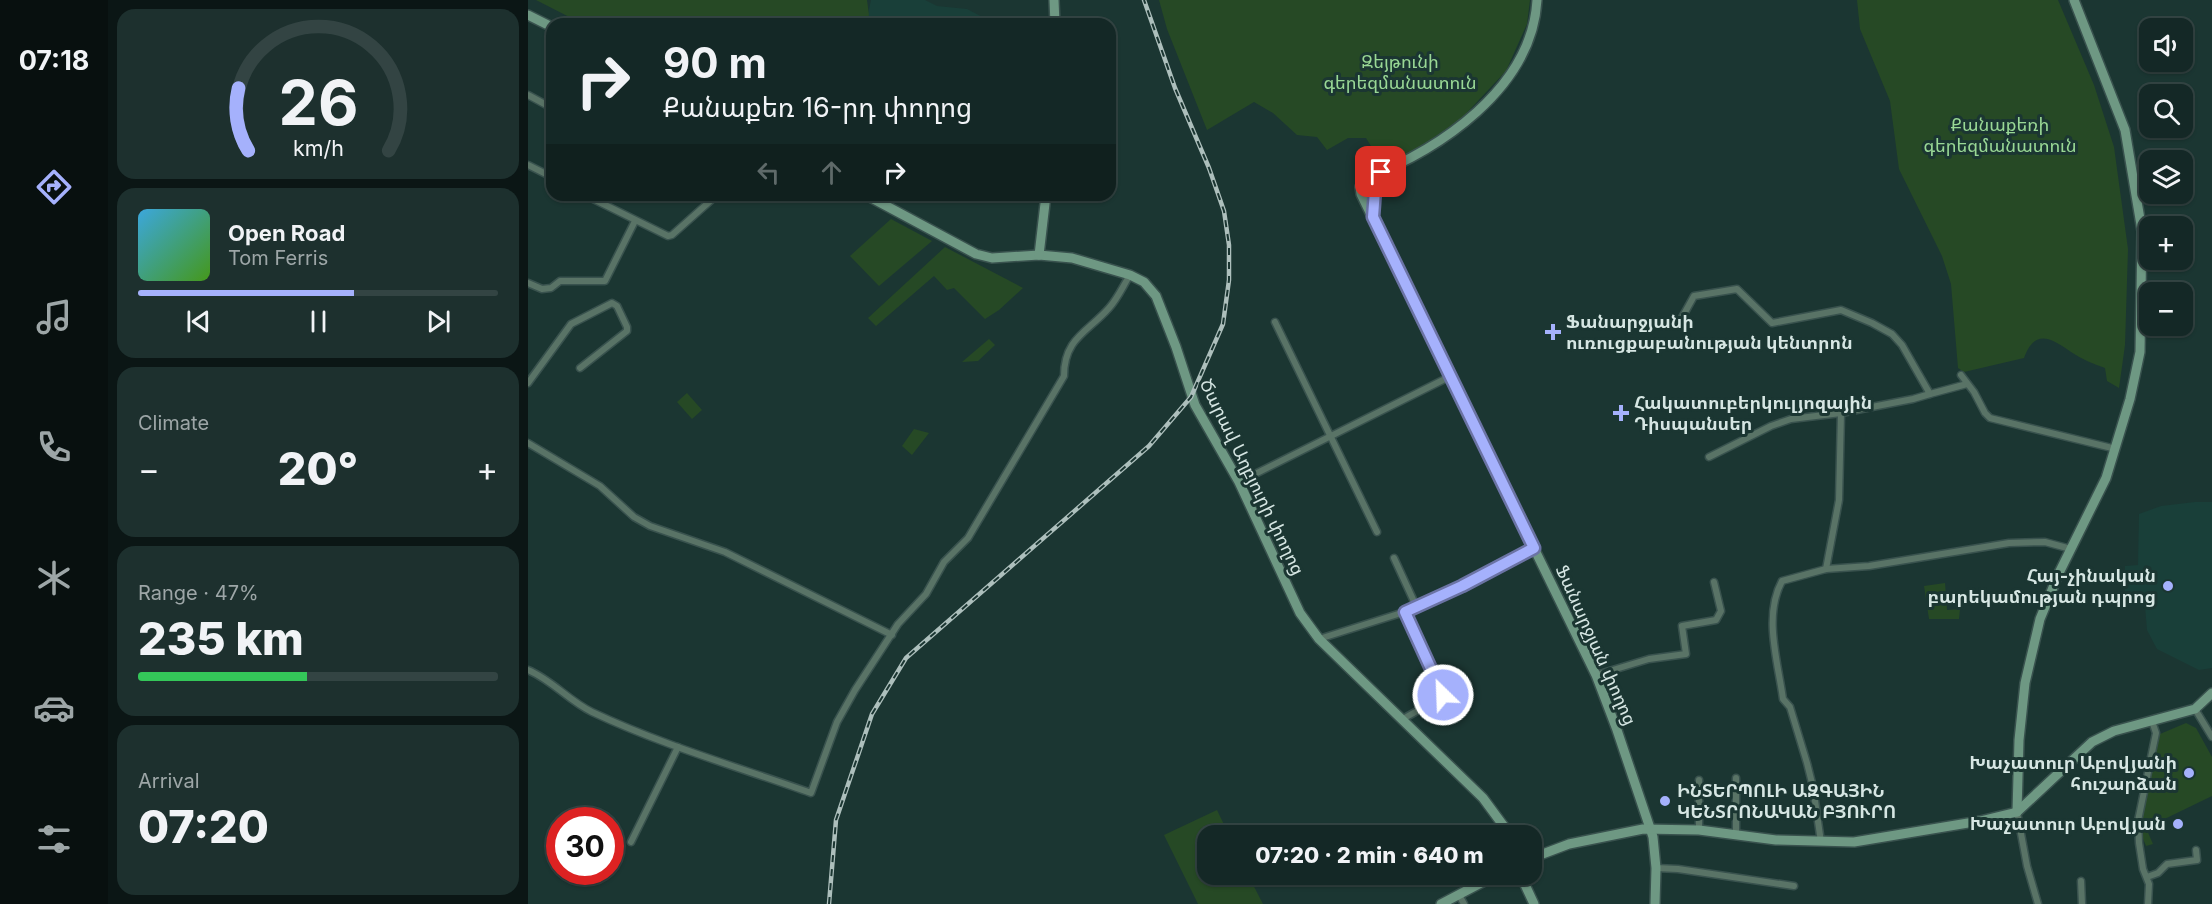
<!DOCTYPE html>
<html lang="en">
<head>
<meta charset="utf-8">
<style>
	body { margin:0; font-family:Inter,"Noto Sans Armenian",sans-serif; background:#1d302e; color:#f1f3f6; height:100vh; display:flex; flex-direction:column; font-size:22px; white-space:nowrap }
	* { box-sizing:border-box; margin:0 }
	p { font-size:20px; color:#9da6a7 }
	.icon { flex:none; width:33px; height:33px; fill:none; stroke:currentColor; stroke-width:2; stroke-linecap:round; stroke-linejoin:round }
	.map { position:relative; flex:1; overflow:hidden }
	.drawer { display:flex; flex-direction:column; gap:9px; padding:9px; background:#0b1615; width:420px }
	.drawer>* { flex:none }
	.guide { position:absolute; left:18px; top:18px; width:570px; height:183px; border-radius:18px; box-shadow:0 2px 4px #0004,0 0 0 2px #334443; background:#142826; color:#f1f3f6; overflow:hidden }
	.tools { position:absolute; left:1611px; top:18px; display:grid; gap:12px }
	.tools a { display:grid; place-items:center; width:54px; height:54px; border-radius:12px; background:#142826; box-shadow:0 2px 4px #0004,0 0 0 2px #334443; font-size:30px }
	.speed { position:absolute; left:18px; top:807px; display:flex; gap:12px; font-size:30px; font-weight:700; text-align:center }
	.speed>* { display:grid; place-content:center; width:78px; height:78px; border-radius:50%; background:#142826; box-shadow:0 2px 4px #0004,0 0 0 2px #334443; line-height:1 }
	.speed .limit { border:9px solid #d22; background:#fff; color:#111 }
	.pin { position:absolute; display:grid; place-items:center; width:51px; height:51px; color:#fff; margin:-26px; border-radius:12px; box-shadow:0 3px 9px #0006 }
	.me { position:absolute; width:66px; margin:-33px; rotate:336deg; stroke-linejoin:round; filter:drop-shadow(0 0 4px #0008) }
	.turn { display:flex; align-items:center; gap:21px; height:126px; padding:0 18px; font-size:27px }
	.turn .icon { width:78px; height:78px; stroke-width:2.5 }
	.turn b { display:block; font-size:42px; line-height:51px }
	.lanes { display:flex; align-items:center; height:57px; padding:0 18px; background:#0003; justify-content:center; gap:30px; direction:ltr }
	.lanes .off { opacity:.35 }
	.big { font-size:45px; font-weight:800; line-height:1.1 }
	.drawer .card { flex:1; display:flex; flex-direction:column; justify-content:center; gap:9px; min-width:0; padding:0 21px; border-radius:18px; background:#1d302e }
	.drawer .dial { align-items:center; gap:0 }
	.dial svg { height:156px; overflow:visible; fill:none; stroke:#334443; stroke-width:7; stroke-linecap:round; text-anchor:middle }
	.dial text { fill:#f1f3f6; stroke:none }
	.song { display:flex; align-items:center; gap:18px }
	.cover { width:72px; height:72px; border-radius:9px; background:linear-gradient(135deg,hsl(200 70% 55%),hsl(100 70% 35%)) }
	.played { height:6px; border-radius:3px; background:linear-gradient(90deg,#a5b1fc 60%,#334443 60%) }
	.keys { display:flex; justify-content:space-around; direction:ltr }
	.heat { display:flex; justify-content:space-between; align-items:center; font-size:33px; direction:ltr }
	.charge { height:9px; border-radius:4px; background:linear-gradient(90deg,#34c759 47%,#334443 0) }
	.trip { position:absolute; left:669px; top:825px; width:345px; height:60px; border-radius:18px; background:#142826; box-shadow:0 2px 4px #0004,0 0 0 2px #334443; font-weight:800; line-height:60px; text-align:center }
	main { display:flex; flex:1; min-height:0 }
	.tab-bar { display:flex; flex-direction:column; width:108px; justify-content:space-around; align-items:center; background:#08100f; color:#9da6a7 }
	.tab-bar .icon { width:42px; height:42px }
	.tab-bar .on { color:#a5b1fc }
	.tab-bar b { font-size:27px; color:#f1f3f6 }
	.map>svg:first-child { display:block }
	.built { fill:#193f39 }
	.green { fill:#264925 }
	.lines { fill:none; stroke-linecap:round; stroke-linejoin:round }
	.street-casing { stroke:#39524e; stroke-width:9 }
	.secondary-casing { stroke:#39524e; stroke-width:12 }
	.street { stroke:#597366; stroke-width:6 }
	.secondary { stroke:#6e9883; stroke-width:9 }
	.rail-casing { stroke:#adbfbc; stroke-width:4.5 }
	.rail { stroke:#1b3632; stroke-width:2; stroke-dasharray:7; stroke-linecap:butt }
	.route-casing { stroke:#6b73a4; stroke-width:15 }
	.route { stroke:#a5b1fc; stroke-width:10 }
	.poi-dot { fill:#a5b1fc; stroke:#1b3632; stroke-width:2 }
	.labels { text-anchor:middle; stroke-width:6; stroke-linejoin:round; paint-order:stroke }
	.park-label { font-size:18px; fill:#99d895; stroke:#1b3632 }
	.poi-label { font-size:18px; font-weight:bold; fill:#d6e6e3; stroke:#1b3632; text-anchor:start }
	.street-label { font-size:18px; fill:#d6e6e3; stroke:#1b3632 }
</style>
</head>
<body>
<main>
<nav class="tab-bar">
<b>07:18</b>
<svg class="icon on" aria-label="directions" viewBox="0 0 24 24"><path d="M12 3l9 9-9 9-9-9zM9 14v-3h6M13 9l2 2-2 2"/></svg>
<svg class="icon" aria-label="music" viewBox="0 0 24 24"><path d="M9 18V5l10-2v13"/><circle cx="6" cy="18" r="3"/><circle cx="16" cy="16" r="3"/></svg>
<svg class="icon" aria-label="phone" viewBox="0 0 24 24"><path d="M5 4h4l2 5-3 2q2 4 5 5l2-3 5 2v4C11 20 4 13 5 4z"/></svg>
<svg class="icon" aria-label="climate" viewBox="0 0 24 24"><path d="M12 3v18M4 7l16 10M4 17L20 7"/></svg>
<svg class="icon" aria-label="car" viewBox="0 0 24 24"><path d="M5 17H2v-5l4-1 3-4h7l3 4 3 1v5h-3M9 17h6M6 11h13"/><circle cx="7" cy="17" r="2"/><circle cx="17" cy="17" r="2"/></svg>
<svg class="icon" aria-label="filters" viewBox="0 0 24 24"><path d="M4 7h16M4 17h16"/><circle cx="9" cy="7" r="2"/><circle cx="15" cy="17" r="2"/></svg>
</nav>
<section class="drawer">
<div class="card dial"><svg viewBox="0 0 100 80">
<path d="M14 69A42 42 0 1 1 86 69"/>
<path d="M14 69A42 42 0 0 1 9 37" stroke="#a5b1fc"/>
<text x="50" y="56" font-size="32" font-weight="700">26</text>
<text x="50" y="72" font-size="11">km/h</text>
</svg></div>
<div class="card">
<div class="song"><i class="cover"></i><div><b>Open Road</b><p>Tom Ferris</p></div></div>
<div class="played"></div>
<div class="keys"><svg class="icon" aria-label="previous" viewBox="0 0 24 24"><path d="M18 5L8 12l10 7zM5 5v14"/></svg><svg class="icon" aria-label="pause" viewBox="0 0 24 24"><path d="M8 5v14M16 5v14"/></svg><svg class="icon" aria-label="next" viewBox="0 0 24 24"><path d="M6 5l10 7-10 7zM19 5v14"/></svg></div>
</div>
<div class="card"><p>Climate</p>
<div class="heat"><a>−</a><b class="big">20°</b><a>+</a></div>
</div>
<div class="card"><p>Range · 47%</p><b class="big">235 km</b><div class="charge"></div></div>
<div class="card"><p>Arrival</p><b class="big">07:20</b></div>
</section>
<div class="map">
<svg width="1684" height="904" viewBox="0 0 1684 904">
	<rect width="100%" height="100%" fill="#1b3632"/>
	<!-- built -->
	<g class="built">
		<polygon points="343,0 397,0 409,6 439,9 468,24 338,24"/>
		<polygon points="1667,502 1684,502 1684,668 1671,670 1629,649 1619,630 1617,606 1597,606 1597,566 1610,565 1611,514 1633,506"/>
	</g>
	<!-- green -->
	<g class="green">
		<polygon points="8,0 339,0 341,15 338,24 55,24"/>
		<polygon points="631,0 1002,0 999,24 978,71 933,119 886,151 856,167 838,138 820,138 799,150 789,137 769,135 745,113 726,102 679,130 639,29"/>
		<path d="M1329 0H1530L1566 85 1586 147 1600 249 1597 345 1591 388 1579 381 1577 368C1565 364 1554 359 1543 352 1523 338 1507 328 1496 358L1436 372 1430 368 1423 284 1414 256 1371 169 1362 101 1332 29Z"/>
		<polygon points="363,219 404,241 351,286 322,256"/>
		<polygon points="417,247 495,288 471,310 457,319 426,288 419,290 406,276 348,326 340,318"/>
		<polygon points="461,339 467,345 450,361 434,362"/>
		<polygon points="159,393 174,410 164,419 149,402"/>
		<polygon points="386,429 401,433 384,455 374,446"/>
		<polygon points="1417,583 1419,610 1432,609 1431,619 1401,619 1396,586"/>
		<polygon points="1658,723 1668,728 1684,757 1684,796 1618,828 1625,844 1618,846 1614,836 1612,824 1632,734"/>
		<polygon points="689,810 701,835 680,836 680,874 720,875 735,904 670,904 636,835"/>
	</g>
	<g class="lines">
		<!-- street casing -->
		<g class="street-casing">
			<g id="street">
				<polyline points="0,95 24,108"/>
				<polyline points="0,165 24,177"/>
				<polyline points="57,195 140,236 144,235 189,195"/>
				<polyline points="0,283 14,289 23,288 32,281 77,281 107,221"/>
				<polyline points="747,322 849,532"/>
				<polyline points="1151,323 1166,296 1209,289 1244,323 1313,310 1344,323 1364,334 1374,345 1402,394 1439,384"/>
				<polyline points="1433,375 1446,392 1457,413 1462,418 1588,449"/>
				<polyline points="0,383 43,324 84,303 89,306 99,327 99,331 52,368"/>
				<polyline points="0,443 72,486 106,517 122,526 197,552 364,635"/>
				<polyline points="1181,457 1243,426 1263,419 1313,413 1385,399 1402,394"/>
				<polyline points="711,482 921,377"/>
				<polyline points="866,558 889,608"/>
				<polyline points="1298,569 1311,500 1313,413"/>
				<polyline points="791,639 889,608 1006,548"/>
				<path d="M0 670C24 680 41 701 64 712 134 745 210 767 283 793L309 722 327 690 370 624 398 594 416 562 440 538 536 376C536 338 560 332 581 308 590 298 595 286 602 275"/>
				<polyline points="1068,675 1121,659 1158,654 1154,626 1188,620 1193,611 1186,582"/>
				<polyline points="1667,709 1684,737"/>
				<polyline points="873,720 914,697 915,693 877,612"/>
				<polyline points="1208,778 1208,835"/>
				<polyline points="1171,780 1171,830"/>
				<polyline points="1489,812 1499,866 1510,904"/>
				<polyline points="103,842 150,747"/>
				<path d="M1293 842 1285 787 1279 763 1262 707 1255 699C1250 662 1235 616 1254 581L1298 569 1341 566 1481 543 1517 542 1543 549"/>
				<polyline points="1128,868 1150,869 1266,886"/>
				<polyline points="1619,877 1630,873 1639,864 1669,860 1668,850"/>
				<polyline points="1553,881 1554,904"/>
				<polyline points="931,895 936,904"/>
				<polyline points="1620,904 1621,884 1615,869 1611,843 1610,821 1628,733 1624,721"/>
			</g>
		</g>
		<!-- secondary casing -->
		<g class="secondary-casing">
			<g id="secondary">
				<polyline points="526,0 527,24"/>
				<path d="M1009 0C1004 89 911 150 836 179L832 187 833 194 1068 675 1089 730 1125 837 1128 868 1127 904"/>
				<polyline points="0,15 24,27"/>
				<polyline points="338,195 448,254 464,258 511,255 544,258 602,275 616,282 628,296 648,347 667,405 711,482 772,613 791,639 955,798 983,836"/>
				<polyline points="845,217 847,190 853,172"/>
				<polyline points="511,255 518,195"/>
				<polyline points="1489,812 1491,740 1497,683 1512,619 1531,573 1578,478 1602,399 1612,352 1614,231 1597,130 1546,0"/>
				<polyline points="1004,858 1041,844 1115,829 1171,830 1248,840 1326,842 1452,821 1489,812 1564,742 1586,731 1667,709 1684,693"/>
				<polyline points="992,874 1006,904"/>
				<polyline points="913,904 970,874"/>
			</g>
		</g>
		<!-- street -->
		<use href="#street" class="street"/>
		<!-- secondary -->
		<use href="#secondary" class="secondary"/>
		<!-- rail casing -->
		<g class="rail-casing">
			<polyline id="rail" points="301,904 308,820 344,714 378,658 621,446 663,397 695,324 701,280 701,245 696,211 681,168 647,88 616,0"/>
		</g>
		<!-- rail -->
		<use href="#rail" class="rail"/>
	</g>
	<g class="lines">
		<!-- route casing -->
		<g class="route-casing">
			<polyline id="route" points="853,172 847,190 845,217 1006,548 934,586 877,612 915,695"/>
		</g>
		<!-- route -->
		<use href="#route" class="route"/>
	</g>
	<!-- markers -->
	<g class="poi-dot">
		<path d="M1022 323h6v6h6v6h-6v6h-6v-6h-6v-6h6z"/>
		<path d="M1090 404h6v6h6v6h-6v6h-6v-6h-6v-6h6z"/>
		<circle cx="1640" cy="586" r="6"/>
		<circle cx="1661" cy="773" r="6"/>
		<circle cx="1137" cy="801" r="6"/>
		<circle cx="1650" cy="824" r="6"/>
	</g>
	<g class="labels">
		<!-- park labels -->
		<g class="park-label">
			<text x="872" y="68">Զեյթունի<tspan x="872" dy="21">գերեզմանատուն</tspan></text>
			<text x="1472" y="131">Քանաքեռի<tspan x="1472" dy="21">գերեզմանատուն</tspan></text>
		</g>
		<!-- poi labels -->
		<g class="poi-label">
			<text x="1038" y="328">Ֆանարջյանի<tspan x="1038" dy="21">ուռուցքաբանության կենտրոն</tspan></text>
			<text x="1106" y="409">Հակատուբերկուլյոզային<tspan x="1106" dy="21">Դիսպանսեր</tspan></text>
			<text x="1628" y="582" text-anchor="end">Հայ-չինական<tspan x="1628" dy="21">բարեկամության դպրոց</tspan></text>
			<text x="1649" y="769" text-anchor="end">Խաչատուր Աբովյանի<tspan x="1649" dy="21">հուշարձան</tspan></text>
			<text x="1149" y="797">ԻՆՏԵՐՊՈԼԻ ԱԶԳԱՅԻՆ<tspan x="1149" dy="21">ԿԵՆՏՐՈՆԱԿԱՆ ԲՅՈՒՐՈ</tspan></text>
			<text x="1638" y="830" text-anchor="end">Խաչատուր Աբովյան</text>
		</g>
		<!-- street labels -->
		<g class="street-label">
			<text transform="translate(724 477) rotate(64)" y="6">Ծարավ Աղբյուրի փողոց</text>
			<text transform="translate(1068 645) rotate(66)" y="6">Ֆանարջյան փողոց</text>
		</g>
	</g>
</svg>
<div class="tools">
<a><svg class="icon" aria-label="sound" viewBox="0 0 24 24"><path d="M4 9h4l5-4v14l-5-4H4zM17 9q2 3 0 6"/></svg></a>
<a><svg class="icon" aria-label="search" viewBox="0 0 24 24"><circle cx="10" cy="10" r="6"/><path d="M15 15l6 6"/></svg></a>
<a><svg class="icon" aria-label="layers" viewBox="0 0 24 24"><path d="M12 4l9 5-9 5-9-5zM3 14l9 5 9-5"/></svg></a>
<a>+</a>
<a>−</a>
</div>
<div class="speed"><div class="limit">30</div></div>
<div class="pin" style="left:853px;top:172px;background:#d93025"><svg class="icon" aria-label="arrive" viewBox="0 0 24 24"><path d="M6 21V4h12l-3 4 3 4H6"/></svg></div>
<svg class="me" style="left:915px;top:695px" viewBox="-20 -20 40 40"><circle r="17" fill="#a5b1fc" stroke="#fff" stroke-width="3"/><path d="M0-11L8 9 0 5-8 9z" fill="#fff"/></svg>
<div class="trip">07:20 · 2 min · 640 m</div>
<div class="guide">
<div class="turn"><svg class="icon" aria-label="right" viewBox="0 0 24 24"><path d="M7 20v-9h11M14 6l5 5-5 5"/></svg><div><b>90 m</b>Քանաքեռ 16-րդ փողոց</div></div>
<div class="lanes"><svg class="icon off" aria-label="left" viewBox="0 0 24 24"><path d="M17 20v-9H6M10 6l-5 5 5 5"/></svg><svg class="icon off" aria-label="ahead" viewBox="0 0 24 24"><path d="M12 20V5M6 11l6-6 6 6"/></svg><svg class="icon" aria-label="right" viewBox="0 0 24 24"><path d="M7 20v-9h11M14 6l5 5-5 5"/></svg></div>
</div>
</div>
</main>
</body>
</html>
